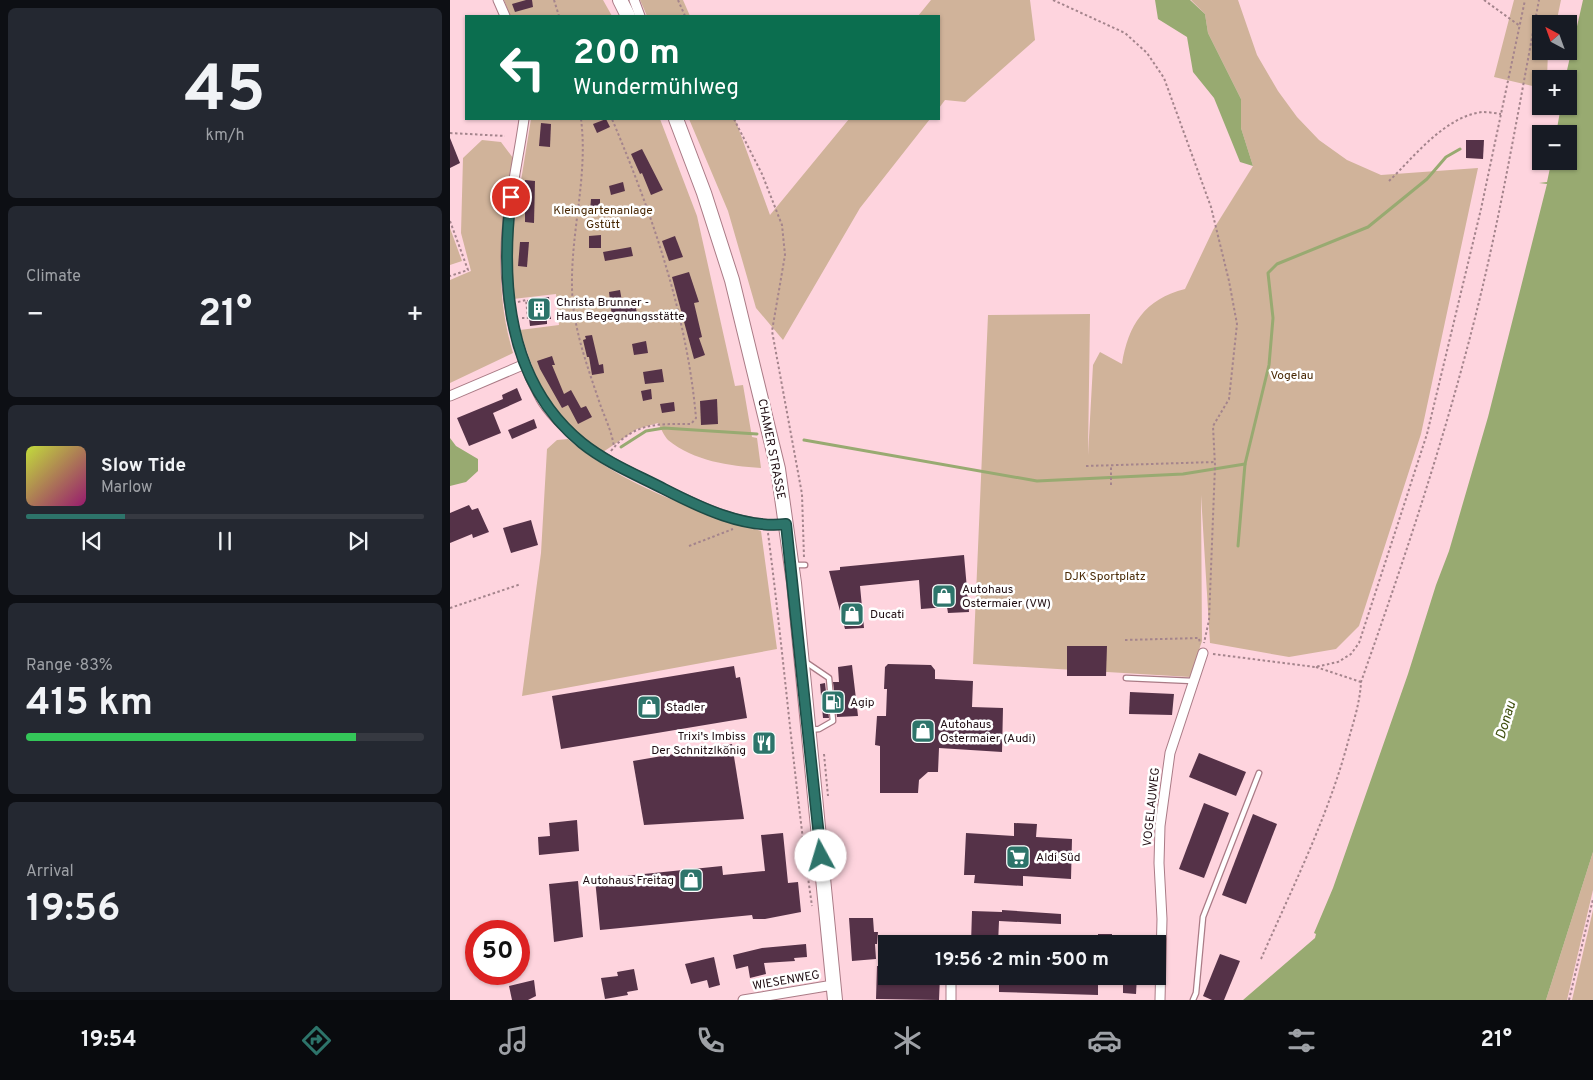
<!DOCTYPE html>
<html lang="en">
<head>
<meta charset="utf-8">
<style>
	body { margin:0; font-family:Overpass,sans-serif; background:#242831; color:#f1f3f6; height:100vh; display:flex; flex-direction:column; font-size:19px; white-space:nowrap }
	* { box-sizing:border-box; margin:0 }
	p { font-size:16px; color:#9ea1a6 }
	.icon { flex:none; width:28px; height:28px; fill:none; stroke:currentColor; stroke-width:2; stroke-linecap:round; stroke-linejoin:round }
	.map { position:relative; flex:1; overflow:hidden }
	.panel { display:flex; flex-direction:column; gap:8px; padding:8px; background:#0d0f14; width:450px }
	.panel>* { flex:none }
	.guide { position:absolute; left:15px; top:15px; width:475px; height:105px; border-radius:0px; box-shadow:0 1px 4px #0004; background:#0b6e4f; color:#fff; overflow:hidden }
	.needle { width:32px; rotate:319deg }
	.fabs { position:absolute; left:1082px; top:15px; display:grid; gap:10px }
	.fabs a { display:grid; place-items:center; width:45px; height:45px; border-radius:0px; background:#171b24; box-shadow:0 1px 4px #0004; font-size:25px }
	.speed { position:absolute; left:15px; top:920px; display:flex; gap:10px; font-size:25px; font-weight:700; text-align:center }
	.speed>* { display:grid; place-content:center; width:65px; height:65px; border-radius:50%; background:#171b24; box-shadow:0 1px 4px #0004; line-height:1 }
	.speed .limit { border:8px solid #d22; background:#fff; color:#111 }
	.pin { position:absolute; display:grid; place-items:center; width:42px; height:42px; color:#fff; margin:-21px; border:2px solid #fff; border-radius:50%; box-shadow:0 1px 5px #0007 }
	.me { position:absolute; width:55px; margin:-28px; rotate:354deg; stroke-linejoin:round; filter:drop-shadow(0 0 4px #0008) }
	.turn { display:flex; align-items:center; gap:18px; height:105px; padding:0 25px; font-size:22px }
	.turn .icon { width:65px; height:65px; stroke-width:2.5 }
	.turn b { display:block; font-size:35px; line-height:42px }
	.big { font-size:38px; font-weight:700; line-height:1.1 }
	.panel .widget { flex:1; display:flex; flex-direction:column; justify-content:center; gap:8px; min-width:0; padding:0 18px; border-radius:8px; background:#242831 }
	.panel .dial { align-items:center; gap:0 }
	.dial b { font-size:65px; line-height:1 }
	.song { display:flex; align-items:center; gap:15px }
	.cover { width:60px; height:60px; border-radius:8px; background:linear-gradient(135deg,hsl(70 70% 55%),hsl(320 70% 35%)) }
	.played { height:5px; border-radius:2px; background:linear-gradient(90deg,#2d746a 25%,#363941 25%) }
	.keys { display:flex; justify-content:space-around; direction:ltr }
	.heat { display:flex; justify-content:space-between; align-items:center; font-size:28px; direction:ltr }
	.charge { height:8px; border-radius:4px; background:linear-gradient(90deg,#34c759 83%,#363941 0) }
	.trip { position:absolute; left:428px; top:935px; width:288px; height:50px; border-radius:0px; background:#171b24; box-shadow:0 1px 4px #0004; font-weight:700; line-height:50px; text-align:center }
	.dock { display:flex; height:80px; justify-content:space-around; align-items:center; background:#090b0e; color:#9ea1a6 }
	.dock .icon { width:35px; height:35px }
	.dock .on { color:#2d746a }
	.dock b { font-size:22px; color:#f1f3f6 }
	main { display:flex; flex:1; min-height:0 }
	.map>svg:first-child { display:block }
	.green { fill:#d0b39a }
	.water { fill:#98aa71 }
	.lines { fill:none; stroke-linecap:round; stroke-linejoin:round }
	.stream { stroke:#98aa71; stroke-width:3 }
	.building { fill:#553248 }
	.lane-casing { stroke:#aa7b86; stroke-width:7 }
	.street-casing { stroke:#aa7b86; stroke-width:11 }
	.secondary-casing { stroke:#aa7b86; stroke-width:16 }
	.path { stroke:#a4848c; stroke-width:2; stroke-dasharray:2.5 2.5; stroke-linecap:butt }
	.lane { stroke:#fff; stroke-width:4.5 }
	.street { stroke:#fff; stroke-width:9 }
	.secondary { stroke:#fff; stroke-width:14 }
	.route-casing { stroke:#1d4b45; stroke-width:12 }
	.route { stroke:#2d746a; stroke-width:9 }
	.labels { text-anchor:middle; stroke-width:5; stroke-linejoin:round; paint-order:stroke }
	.park-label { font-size:12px; fill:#482804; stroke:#fff }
	.poi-label { font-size:12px; fill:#200e13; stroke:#fff; text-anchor:start }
	.street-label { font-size:12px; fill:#200e13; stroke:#fff }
	.water-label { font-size:14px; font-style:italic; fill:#3f4f0f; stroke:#fff }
</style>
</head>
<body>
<main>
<section class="panel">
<div class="widget dial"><b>45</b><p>km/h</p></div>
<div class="widget"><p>Climate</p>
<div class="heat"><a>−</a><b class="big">21°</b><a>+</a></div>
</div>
<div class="widget">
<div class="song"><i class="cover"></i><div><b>Slow Tide</b><p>Marlow</p></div></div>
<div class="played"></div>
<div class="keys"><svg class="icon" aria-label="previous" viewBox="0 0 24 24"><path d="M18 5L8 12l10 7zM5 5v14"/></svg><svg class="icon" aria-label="pause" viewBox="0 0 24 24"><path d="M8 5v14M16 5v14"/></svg><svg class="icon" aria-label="next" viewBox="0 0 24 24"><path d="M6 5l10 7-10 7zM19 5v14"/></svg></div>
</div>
<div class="widget"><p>Range · 83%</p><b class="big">415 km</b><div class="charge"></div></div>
<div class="widget"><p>Arrival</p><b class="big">19:56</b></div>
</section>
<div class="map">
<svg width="1143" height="1000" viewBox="0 0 1143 1000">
	<rect width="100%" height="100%" fill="#fed4de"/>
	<!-- green -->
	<g class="green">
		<polygon points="54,0 153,0 162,16 60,16"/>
		<polygon points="190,0 233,0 240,16 197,16"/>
		<polygon points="481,0 580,0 585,40 515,102 495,100 489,108 489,16 468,16"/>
		<path d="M741 0H788L807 55 828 91 847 117 869 140 897 160 931 175 1028 168 971 434 909 626 886 649 839 657 760 643 751 495 752 641 740 677 523 664 538 315 640 314 638 455 643 365 650 352 672 364C678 325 695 299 735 289L763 230 803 166 791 128V99L758 33 755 14Z"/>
		<polygon points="1064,0 1111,0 1106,24 1091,24 1091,51 1098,51 1097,79 1091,79 1091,88 1044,77"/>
		<path d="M81 119H210L247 216 285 386 293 385 302 437 307 438 311 468C279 466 244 461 218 440 214 436 211 428 208 423L187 429 153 452C101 417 88 388 70 330L109 325 106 294 63 299V230Z"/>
		<polygon points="239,119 285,119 320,215 399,119 480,119 410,208 333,340 306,308 278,211"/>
		<path d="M32 140 51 142 63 158C51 227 43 285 63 353L0 383V280L21 271 11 233 13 158Z"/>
		<polygon points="0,228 12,261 0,265"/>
		<path d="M118 439C174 486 242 509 311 531L327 649 72 696 91 553 97 449 107 440Z"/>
		<polygon points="1143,852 1143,890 1117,1000 1096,1000"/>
		<polygon points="1143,910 1143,1000 1122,1000"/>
	</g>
	<!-- water -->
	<g class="water">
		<polygon points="705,0 740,0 755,14 758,33 791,99 791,128 803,166 790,162 764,98 743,72 737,37 708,19"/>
		<polygon points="1133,0 1143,0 1143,852 1096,1000 793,1000 865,938 866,934 864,933 883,888 958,674 986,585 999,551 1038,417 1097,184 1089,183 1097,182 1100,168 1092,166 1092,161 1119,161 1119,134 1106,134 1111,106 1119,106 1119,79 1115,79"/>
		<polygon points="0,438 6,446 28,459 28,471 16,482 0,486"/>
	</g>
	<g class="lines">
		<!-- stream -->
		<g class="stream">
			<polyline points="354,440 587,481 733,474 795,464"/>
			<polyline points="171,447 196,431 214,428 307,434"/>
			<polyline points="788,546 795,464 819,365 823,318 818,273 827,264 918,227 977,179 996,157 1010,149"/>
		</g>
	</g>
	<!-- building -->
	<g class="building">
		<polygon points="76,0 82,0 83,7 65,12 62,4"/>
		<polygon points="156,119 160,127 147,133 143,124"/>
		<polygon points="91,123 101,124 100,147 89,146"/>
		<polygon points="0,138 10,163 0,168"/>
		<polygon points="1016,140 1034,140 1033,159 1016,158"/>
		<polygon points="192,149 213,190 201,195 192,173 190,174 181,154"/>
		<polygon points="75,180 85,181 84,223 75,222"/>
		<polygon points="173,182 175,191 161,195 159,186"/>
		<polygon points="141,199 150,199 150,211 140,211"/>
		<polygon points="151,235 151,248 139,248 139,236"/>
		<polygon points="225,236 233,257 219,261 212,241"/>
		<polygon points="70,242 79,242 77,267 68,266"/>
		<polygon points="181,247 183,256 155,261 153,252"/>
		<polygon points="239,272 249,302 244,303 252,337 249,338 255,355 244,359 222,277"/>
		<polygon points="170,290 173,307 185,304 187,313 162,317 159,292"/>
		<polygon points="99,297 101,319 97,319 97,324 80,326 77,300"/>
		<polygon points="142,335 149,365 153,364 154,373 142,375 139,357 137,357 133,340 136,339 135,336"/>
		<polygon points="196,341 198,353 184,355 182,344"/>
		<polygon points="102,356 105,365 102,365 114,394 121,390 131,408 136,406 142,417 128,424 118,405 112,408 90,369 87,361"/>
		<polygon points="212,369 214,382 195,384 193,372"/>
		<polygon points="67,388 72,400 43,413 51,433 19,446 7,418 53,399 52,395"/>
		<polygon points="201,389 202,399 193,401 191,391"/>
		<polygon points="267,399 268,424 251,425 250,401"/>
		<polygon points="224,402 225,411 212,413 210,404"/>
		<polygon points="84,419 87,428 62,439 58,430"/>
		<polygon points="19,505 22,510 28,508 39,532 23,538 22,534 0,543 0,513"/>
		<polygon points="81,520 88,545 61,553 53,528"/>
		<polygon points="514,555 519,612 498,613 497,607 471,609 469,580 410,586 414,628 395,629 379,571 390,570 390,567"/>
		<polygon points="617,646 657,646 656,676 617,676"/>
		<polygon points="438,664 481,665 485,670 485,679 523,681 522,707 553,708 552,752 489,748 488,772 478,772 469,780 468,793 430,793 430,746 425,745 427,716 436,716 437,689 434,689 435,667"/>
		<polygon points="402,665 408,716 387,717 383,682 389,682 388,667"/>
		<polygon points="284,666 286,678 290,677 297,718 111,749 102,696"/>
		<polygon points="375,683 379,718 373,718 370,684"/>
		<polygon points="680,692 724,694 722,715 679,714"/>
		<polygon points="321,735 323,746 307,749 305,738"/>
		<polygon points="282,744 294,819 194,825 183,761"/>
		<polygon points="749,753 796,772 786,796 739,777"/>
		<polygon points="754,803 779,813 754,878 729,869"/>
		<polygon points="803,814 827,824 796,904 772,895"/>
		<polygon points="127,820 129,851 89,855 88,837 100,836 99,823"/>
		<polygon points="564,823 587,824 586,837 622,839 621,879 573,876 573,886 524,883 525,875 514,875 516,833 564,836"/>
		<polygon points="333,833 338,883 348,882 351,912 315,919 303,919 302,915 150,930 145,879 272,866 273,875 315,871 311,835"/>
		<polygon points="128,881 133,937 104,942 99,884"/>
		<polygon points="552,910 611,914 611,924 549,921 548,944 521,944 522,911 552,912"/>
		<polygon points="399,918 423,918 424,932 428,932 427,944 425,944 426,959 402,961"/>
		<rect x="648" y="934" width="14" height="10"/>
		<polygon points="356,944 357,957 344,958 345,961 314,963 316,974 300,978 298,966 286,969 283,955 312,948"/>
		<polygon points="770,954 790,961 774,1000 762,1000 753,996"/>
		<polygon points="264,957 270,985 259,988 257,980 241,984 235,964"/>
		<polygon points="427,966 436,966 436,976 490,976 489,1000 426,999"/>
		<polygon points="184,969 188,990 177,992 178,995 155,999 151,978 168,976 167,972"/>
		<polygon points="673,976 687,976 686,994 673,993"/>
		<polygon points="549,978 648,981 648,995 549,992"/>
		<polygon points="84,980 86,996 78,1000 62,1000 59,986"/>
	</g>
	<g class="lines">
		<!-- lane casing -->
		<g class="lane-casing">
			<g id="lane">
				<polyline points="344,565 355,565"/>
				<polyline points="354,661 379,678 383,721 369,729 359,730"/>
				<polyline points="676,678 743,681"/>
				<polyline points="743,1000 746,993 753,917 809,773"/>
			</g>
		</g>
		<!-- street casing -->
		<g class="street-casing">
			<g id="street">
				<polyline points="48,0 55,16"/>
				<polyline points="184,0 190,16"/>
				<path d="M74 119C69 156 60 193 57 231 52 287 63 349 91 399 100 415 118 431 132 443 154 460 180 472 204 484 244 504 291 529 336 524"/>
				<polyline points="0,396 75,364"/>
				<polyline points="501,942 501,944"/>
				<polyline points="501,976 501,1000"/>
				<polyline points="293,1000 383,985"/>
				<polyline points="710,1000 712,919 709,863 710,826 720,753 753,653"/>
			</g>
		</g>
		<!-- secondary casing -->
		<g class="secondary-casing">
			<g id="secondary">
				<polyline points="170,0 178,16"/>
				<polyline points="226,119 254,193 282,280 328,469 344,583 385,1000"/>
			</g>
		</g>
		<!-- path -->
		<g class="path">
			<polyline points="104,0 109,16"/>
			<polyline points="228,0 235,16"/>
			<polyline points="603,0 675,33 697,53 714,78 761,207 779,281 787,324 779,399 763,426 765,466 759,620 754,643"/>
			<polyline points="1034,0 1070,26"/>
			<path d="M131 119C139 181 117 242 123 305 127 339 139 371 150 404 155 418 162 432 164 447"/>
			<polyline points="284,119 312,174 332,225 335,255 322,331 352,494 354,558"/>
			<polyline points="0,133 55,136"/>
			<path d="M939 181C964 157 994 117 1032 112 1038 112 1045 113 1051 114"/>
			<polyline points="0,221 18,270 0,276"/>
			<polyline points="68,302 76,300 78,318 72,318"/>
			<path d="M161 451C184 422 208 424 241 424L246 418C237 314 202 214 162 119"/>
			<polyline points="636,466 765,462"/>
			<polyline points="661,485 661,467"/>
			<path d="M318 533C334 657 344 782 362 906"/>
			<polyline points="239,546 283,529"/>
			<polyline points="0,608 71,584"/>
			<polyline points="675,640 749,638 750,644"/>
			<polyline points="763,654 865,667 888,662 901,654 909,643 977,434 1031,209 1075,0"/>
			<polyline points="866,667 911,682"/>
			<polyline points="374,754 378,796"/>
			<path d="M811 959C843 886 879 815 899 738 904 720 910 702 911 682 957 552 1001 420 1033 285 1055 191 1071 95 1089 0"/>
			<polyline points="1119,1000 1143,899"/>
		</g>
		<!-- lane -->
		<use href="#lane" class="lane"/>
		<!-- street -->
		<use href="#street" class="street"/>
		<!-- secondary -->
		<use href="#secondary" class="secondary"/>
	</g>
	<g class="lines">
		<!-- route casing -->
		<g class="route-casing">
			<path id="route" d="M61 197C50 286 58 383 132 443 157 463 187 475 214 489 251 508 295 529 336 524L371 856"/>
		</g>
		<!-- route -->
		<use href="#route" class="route"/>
	</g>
	<!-- icons -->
	<defs>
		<g id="building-square" transform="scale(1.25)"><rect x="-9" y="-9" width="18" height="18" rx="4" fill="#2d746a" stroke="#fff"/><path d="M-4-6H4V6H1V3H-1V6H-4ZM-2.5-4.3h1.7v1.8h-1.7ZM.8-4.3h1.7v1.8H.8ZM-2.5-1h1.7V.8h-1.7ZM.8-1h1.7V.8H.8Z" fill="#fff"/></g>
		<g id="shop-square" transform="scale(1.25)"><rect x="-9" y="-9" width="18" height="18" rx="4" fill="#2d746a" stroke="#fff"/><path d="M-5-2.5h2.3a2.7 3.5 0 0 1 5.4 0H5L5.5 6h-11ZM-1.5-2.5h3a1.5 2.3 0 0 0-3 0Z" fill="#fff"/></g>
		<g id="fuel-square" transform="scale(1.25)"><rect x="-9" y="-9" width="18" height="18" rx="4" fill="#2d746a" stroke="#fff"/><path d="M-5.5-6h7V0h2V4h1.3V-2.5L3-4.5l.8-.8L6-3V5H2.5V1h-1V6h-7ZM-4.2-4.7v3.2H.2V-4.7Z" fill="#fff"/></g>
		<g id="restaurant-square" transform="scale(1.25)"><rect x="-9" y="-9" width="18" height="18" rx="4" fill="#2d746a" stroke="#fff"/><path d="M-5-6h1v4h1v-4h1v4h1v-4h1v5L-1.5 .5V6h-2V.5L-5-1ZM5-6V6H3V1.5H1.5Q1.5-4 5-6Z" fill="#fff"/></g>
		<g id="supermarket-square" transform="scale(1.25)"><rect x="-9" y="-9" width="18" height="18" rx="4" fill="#2d746a" stroke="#fff"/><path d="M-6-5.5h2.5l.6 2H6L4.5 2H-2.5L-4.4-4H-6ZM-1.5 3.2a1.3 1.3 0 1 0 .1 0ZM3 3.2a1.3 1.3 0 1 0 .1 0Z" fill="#fff"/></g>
	</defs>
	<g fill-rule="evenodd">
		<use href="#building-square" x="89" y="309"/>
		<use href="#shop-square" x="494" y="596"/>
		<use href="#shop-square" x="402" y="614"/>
		<use href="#fuel-square" x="383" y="702"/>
		<use href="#shop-square" x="199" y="707"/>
		<use href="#shop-square" x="473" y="731"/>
		<use href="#restaurant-square" x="314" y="743"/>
		<use href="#supermarket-square" x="568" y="857"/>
		<use href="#shop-square" x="241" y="880"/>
	</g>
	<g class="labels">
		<!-- park labels -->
		<g class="park-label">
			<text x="153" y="214">Kleingartenanlage<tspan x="153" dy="14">Gstütt</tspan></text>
			<text x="842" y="379">Vogelau</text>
			<text x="655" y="580">DJK Sportplatz</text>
		</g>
		<!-- poi labels -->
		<g class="poi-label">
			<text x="106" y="306">Christa Brunner -<tspan x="106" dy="14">Haus Begegnungsstätte</tspan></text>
			<text x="512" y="593">Autohaus<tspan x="512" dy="14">Ostermaier (VW)</tspan></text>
			<text x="420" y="618">Ducati</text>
			<text x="400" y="706">Agip</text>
			<text x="216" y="711">Stadler</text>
			<text x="490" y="728">Autohaus<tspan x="490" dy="14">Ostermaier (Audi)</tspan></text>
			<text x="296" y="740" text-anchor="end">Trixi's Imbiss<tspan x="296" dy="14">Der Schnitzlkönig</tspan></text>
			<text x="586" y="861">Aldi Süd</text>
			<text x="224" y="884" text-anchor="end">Autohaus Freitag</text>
		</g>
		<!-- street labels -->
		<g class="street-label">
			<text transform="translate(322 449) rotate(79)" y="4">CHAMER STRASSE</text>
			<text transform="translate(701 807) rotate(-84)" y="4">VOGELAUWEG</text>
			<text transform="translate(336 980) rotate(-10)" y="4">WIESENWEG</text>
		</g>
		<!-- water labels -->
		<g class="water-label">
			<text transform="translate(1055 720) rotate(-73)" y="5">Donau</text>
		</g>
	</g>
</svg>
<div class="fabs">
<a><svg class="needle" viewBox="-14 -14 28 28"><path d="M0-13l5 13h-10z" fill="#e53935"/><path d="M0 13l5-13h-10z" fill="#9ea1a6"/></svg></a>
<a>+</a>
<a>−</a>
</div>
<div class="speed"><div class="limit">50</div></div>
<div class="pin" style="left:61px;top:197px;background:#d93025"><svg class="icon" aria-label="arrive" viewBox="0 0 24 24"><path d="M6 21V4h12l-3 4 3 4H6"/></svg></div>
<svg class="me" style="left:371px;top:856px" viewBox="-20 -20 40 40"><circle r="19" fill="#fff"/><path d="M0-13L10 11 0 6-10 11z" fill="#2d746a"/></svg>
<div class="trip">19:56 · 2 min · 500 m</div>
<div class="guide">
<div class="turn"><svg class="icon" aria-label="left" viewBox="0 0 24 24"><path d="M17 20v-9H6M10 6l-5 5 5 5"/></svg><div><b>200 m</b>Wundermühlweg</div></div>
</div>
</div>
</main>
<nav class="dock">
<b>19:54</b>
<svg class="icon on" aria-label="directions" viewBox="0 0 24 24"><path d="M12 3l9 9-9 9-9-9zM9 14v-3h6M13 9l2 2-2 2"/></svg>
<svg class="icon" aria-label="music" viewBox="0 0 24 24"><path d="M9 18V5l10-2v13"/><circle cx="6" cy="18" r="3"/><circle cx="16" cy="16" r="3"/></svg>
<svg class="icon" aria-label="phone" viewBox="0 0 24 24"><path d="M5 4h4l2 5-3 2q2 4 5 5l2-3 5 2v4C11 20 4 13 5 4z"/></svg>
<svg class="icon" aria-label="climate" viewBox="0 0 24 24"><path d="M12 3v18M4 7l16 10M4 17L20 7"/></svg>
<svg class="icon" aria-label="car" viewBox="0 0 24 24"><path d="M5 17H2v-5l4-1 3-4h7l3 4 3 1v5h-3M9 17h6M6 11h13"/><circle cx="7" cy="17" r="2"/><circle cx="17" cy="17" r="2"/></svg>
<svg class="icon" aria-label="filters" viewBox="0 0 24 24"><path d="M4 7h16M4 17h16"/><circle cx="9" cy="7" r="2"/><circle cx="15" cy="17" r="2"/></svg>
<b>21°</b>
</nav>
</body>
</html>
